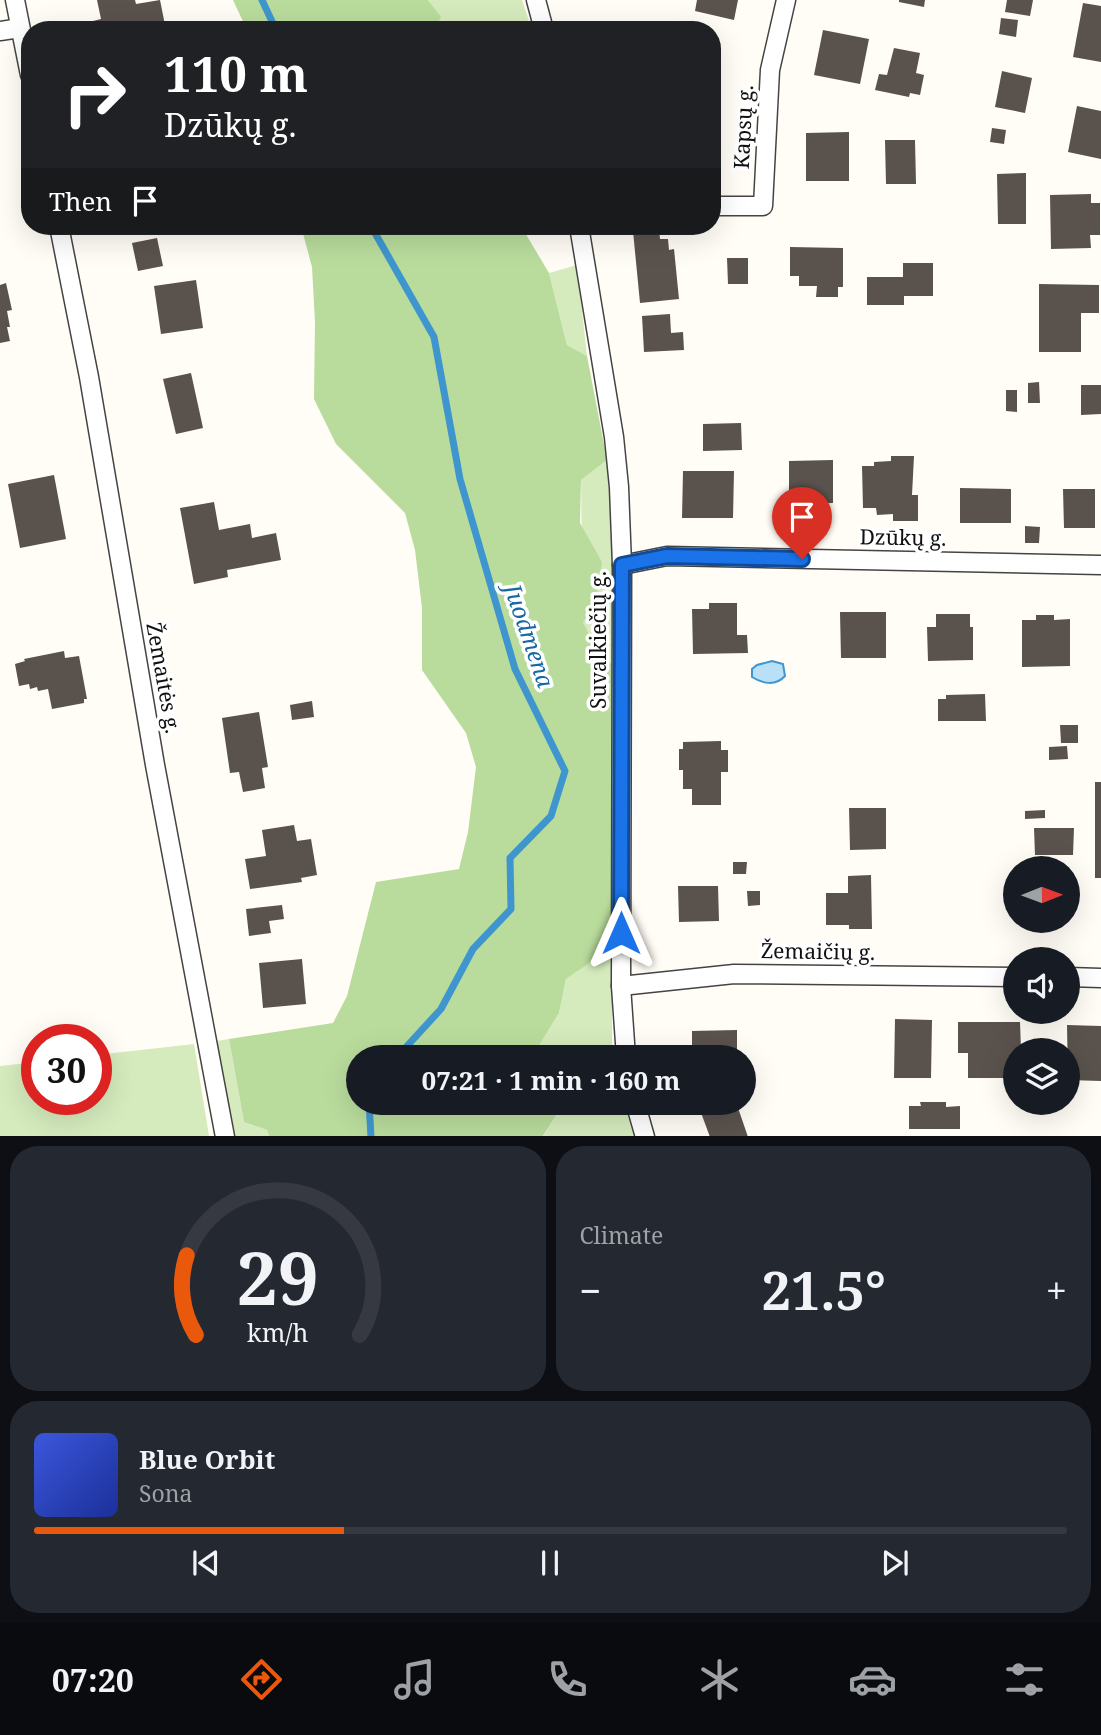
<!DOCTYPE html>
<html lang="en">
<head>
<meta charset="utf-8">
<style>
	body { margin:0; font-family:"Noto Serif",serif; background:#242831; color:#f1f3f6; height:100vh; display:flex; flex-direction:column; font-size:26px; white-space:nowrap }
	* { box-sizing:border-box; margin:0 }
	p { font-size:23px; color:#9ea1a6 }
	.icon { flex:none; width:38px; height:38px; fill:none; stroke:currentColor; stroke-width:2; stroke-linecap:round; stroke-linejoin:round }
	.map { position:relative; height:1136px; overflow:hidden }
	.sheet { display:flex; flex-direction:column; gap:10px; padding:10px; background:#0d0f14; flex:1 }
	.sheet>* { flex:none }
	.guide { position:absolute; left:21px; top:21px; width:700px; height:214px; border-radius:28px; box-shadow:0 7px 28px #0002; background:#202124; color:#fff; overflow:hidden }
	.needle { width:46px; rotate:89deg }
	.tools { position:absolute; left:1003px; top:856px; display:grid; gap:14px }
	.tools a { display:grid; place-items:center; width:77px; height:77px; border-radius:50%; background:#171b24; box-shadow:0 7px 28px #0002; font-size:35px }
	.speed { position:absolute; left:21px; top:1024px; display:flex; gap:14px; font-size:35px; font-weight:700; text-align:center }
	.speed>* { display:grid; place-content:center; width:91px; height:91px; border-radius:50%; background:#171b24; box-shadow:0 7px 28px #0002; line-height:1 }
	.speed .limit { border:10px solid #d22; background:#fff; color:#111 }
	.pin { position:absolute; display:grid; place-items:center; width:60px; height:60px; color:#fff; margin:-72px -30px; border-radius:50% 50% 50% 0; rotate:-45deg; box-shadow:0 0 7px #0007 }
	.pin .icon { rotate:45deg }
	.me { position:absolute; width:77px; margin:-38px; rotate:0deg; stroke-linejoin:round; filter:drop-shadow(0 0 5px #0008) }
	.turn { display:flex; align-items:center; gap:24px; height:147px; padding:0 28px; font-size:32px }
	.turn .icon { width:91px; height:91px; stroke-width:2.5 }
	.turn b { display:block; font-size:49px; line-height:60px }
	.then { display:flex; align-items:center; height:66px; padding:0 28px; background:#0003; gap:14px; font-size:26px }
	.big { font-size:52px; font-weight:700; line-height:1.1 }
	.sheet .card { flex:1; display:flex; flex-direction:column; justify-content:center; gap:10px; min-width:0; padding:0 24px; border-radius:28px; background:#242831 }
	.sheet .dial { align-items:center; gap:0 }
	.dial svg { height:182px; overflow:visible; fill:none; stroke:#363941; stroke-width:7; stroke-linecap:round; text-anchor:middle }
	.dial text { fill:#f1f3f6; stroke:none }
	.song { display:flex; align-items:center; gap:21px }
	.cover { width:84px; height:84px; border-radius:10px; background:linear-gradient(135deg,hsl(230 70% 55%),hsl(230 70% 35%)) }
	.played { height:7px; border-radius:4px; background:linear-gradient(90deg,#ea580c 30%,#363941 30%) }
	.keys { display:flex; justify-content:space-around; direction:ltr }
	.heat { display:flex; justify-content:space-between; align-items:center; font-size:38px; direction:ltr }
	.sheet .tiles { flex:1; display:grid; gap:10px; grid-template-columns:1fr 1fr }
	.card:last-child { grid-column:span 2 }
	.trip { position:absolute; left:346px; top:1045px; width:410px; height:70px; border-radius:35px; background:#171b24; box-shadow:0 7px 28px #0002; font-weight:700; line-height:70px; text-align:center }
	.tab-bar { display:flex; height:112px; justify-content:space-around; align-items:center; background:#090b0e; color:#9ea1a6 }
	.tab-bar .icon { width:49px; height:49px }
	.tab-bar .on { color:#ea580c }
	.tab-bar b { font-size:32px; color:#f1f3f6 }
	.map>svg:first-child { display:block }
	.green { fill:#d5ebbd }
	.forest { fill:#b9dc9c }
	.water { fill:#b9e0f7; stroke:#3f96cf; stroke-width:2 }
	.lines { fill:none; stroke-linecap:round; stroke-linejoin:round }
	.stream { stroke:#3f96cf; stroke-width:7 }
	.building { fill:#5a524d }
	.minor-casing { stroke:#444; stroke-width:21 }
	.minor { stroke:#fff; stroke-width:18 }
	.route-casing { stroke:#114b97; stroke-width:18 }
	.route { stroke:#1a73e8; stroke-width:12 }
	.labels { text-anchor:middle; stroke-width:7; stroke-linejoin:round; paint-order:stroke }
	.street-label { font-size:21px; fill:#111; stroke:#fff }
	.water-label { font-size:23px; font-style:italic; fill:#1768a6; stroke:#fff }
</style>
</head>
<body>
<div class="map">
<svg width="1101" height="1137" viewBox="0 0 1101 1137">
	<rect width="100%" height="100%" fill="#fffdf5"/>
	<!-- green -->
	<g class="green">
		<polygon points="428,0 522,0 532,30 434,30 440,17"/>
		<polygon points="577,265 587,356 567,345 549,273"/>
		<polygon points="607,460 614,566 613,665 595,646 583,622 581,480"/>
		<polygon points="612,921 612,1045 614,1057 532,1057 559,1013 566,979 594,960"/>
		<polygon points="229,1039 244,1122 267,1130 269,1136 233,1136 217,1041"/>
		<polygon points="194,1044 209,1136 0,1136 0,1066 37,1062 37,1099 96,1099 96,1055"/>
		<polygon points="557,1102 624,1103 634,1136 543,1137 561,1108"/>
	</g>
	<!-- forest -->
	<g class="forest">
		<polygon points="233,0 428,0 441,17 434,30 247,30"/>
		<polygon points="301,226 521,226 549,273 567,345 587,356 607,460 581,480 580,523 602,562 595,607 583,622 595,646 613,665 615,745 612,921 594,960 566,979 559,1013 532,1057 359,1057 359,1102 557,1102 561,1108 543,1136 269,1136 267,1130 244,1122 229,1039 333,1023 347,996 376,882 459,869 468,832 476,767 466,733 422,670 422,608 415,550 405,513 336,444 314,399 315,322 312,267"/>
	</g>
	<!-- water -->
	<path class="water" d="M772 661 783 664 785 676C776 686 763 684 752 677V669L757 665Z"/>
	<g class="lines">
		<!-- stream -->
		<g class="stream">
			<polyline points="262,0 276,30"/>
			<polyline points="371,226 434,337 460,479 515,669 565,771 551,816 510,858 511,909 473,949 441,1009 397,1057"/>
			<polyline points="369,1102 371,1137"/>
		</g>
	</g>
	<!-- building -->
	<g class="building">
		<polygon points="97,0 135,0 136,4 160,0 166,30 95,30 93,21 101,19"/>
		<polygon points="697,0 738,0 734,20 695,11"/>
		<polygon points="899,0 925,0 924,7 899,2"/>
		<polygon points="1007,0 1033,0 1030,16 1005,12"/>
		<polygon points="1083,3 1101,6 1101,62 1073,57"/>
		<polygon points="1001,18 1018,20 1016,37 999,34"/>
		<polygon points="823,30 869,39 860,84 814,75"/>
		<polygon points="894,48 920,53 916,73 924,75 920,95 910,93 909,97 875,90 879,74 887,75"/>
		<polygon points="1002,71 1032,78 1025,113 995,107"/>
		<polygon points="1077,106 1101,111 1101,159 1068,152"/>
		<polygon points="992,128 1006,130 1004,144 990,142"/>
		<polygon points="849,132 849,181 806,181 806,133"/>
		<polygon points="885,140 915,140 916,184 886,184"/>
		<polygon points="1026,173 1026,224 998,224 997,174"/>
		<polygon points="1091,194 1091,203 1100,203 1100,235 1090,235 1091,248 1051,249 1050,195"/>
		<polygon points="659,229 660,239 668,239 669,250 674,249 679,299 640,303 633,231"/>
		<polygon points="157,238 163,266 138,271 132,243"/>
		<polygon points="790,247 843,248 843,287 838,287 838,297 816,297 817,286 799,286 799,276 790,276"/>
		<polygon points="727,258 748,258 748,284 728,284"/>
		<polygon points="903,263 933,263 933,296 904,296 904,305 867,305 867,277 903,277"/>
		<polygon points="196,280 203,328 161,334 154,286"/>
		<polygon points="6,283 12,310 7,311 10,327 7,327 10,341 0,343 0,285"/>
		<polygon points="1039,284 1099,285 1099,313 1081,313 1081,352 1039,352"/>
		<polygon points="670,314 671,333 683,332 684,350 644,352 642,316"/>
		<polygon points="191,373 203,428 176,434 163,379"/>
		<polygon points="1039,382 1040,403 1028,403 1028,383"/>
		<polygon points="1081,385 1101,385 1101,414 1081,415"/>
		<polygon points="1006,390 1017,390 1017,412 1006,411"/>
		<polygon points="741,423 742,450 703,451 703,424"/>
		<polygon points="891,456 914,456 912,495 918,495 918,521 893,521 893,514 877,515 876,508 863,508 862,466 874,466 874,462 891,461"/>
		<polygon points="833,460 833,503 789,504 789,461"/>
		<polygon points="683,471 734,471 733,518 682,518"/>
		<polygon points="54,475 66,539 20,548 8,484"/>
		<polygon points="960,488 1011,489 1011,523 960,523"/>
		<polygon points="1063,489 1095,489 1095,528 1064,528"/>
		<polygon points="214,502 219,530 250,524 252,538 276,533 281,560 227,570 228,577 194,584 180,508"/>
		<polygon points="1025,526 1040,527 1039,543 1025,543"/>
		<polygon points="709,603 737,603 737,635 747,635 748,653 693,654 692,609 709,609"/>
		<polygon points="840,612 886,612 886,658 841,658"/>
		<polygon points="936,614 970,614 970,627 973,627 973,660 928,661 927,627 936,627"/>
		<polygon points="1036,615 1054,615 1054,620 1070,619 1070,666 1022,667 1022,620 1036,620"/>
		<polygon points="64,651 65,658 79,656 87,699 84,699 84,703 52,709 48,689 38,691 37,687 30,689 29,684 19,686 15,664 25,661 24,659"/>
		<polygon points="985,694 986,721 938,721 938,699 946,699 946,695"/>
		<polygon points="312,701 314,717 292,720 290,705"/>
		<polygon points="259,712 268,767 262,768 265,788 243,792 239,772 230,773 222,718"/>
		<polygon points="1060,725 1078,725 1078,743 1061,743"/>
		<polygon points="721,741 721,750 728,750 728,772 721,772 721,805 692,805 692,789 683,789 683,770 679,770 679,749 683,749 683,742"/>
		<polygon points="1067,746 1068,759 1049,760 1049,747"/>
		<rect x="1095" y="782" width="6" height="96"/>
		<polygon points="849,808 886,808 886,849 850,850"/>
		<polygon points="1045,810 1045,818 1025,819 1025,811"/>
		<polygon points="294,825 297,841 311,839 317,875 301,878 302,882 250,889 245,859 266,856 262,830"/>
		<polygon points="1034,828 1074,828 1073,855 1035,855"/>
		<polygon points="733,862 747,862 746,874 733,874"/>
		<polygon points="871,875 872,929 849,929 849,925 826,925 826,893 848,893 848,876"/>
		<polygon points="678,886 718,886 719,921 679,922"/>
		<polygon points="747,891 760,891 760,905 748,906"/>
		<polygon points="282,905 284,919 269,921 271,933 249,936 246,909"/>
		<rect x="1025" y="920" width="36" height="8"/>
		<polygon points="302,959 306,1004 263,1008 259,963"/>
		<polygon points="895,1019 932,1020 931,1078 894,1078"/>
		<polygon points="958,1022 1020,1022 1021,1050 1013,1052 1013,1078 968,1078 968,1053 958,1053"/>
		<polygon points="1067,1025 1101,1026 1101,1081 1068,1080"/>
		<polygon points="737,1030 737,1057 692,1057 692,1031"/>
		<polygon points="721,1102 736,1102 748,1137 710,1137 700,1110"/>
		<polygon points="920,1102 946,1102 946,1107 960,1106 960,1129 909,1129 909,1106 921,1106"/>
	</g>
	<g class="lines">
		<!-- minor casing -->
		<g class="minor-casing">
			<g id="minor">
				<polyline points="15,0 30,75"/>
				<polyline points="536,0 544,30"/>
				<polyline points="0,31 20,28"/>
				<polyline points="712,206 763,206 770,70 786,0"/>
				<polyline points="59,226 89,377 155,765 225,1137"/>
				<polyline points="579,226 614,437 619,487 622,565 621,986 626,1057"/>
				<polyline points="622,565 667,556 1101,565"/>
				<polyline points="1068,977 1101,978"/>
				<polyline points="621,986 734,974 1015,977"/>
				<polyline points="635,1102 645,1137"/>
			</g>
		</g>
		<!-- minor -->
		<use href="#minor" class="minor"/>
	</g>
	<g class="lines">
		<!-- route casing -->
		<g class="route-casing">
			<polyline id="route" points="621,933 622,565 667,556 802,559"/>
		</g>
		<!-- route -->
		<use href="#route" class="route"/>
	</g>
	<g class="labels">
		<!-- street labels -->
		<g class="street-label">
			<text transform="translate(744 127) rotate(-87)" y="7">Kapsų g.</text>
			<text transform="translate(903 538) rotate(1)" y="7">Dzūkų g.</text>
			<text transform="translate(599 640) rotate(-90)" y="7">Suvalkiečių g.</text>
			<text transform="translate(163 678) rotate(80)" y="7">Žemaitės g.</text>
			<text transform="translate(818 952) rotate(1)" y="7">Žemaičių g.</text>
		</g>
		<!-- water labels -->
		<g class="water-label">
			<text transform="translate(529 636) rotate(71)" y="8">Juodmena</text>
		</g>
	</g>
</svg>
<div class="tools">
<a><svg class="needle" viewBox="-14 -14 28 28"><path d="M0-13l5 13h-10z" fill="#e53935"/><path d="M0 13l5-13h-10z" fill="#9ea1a6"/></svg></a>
<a><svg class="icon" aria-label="sound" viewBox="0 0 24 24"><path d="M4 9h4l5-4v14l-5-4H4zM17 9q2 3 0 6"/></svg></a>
<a><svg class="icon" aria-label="layers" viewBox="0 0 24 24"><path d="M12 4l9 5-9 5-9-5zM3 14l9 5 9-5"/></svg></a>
</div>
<div class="speed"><div class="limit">30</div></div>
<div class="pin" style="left:802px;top:559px;background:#d93025"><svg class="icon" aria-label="arrive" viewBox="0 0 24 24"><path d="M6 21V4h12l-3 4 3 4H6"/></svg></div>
<svg class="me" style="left:621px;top:933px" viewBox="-20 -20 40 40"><path d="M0-17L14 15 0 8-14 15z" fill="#1a73e8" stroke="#fff" stroke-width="4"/></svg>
<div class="trip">07:21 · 1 min · 160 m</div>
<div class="guide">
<div class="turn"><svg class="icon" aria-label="right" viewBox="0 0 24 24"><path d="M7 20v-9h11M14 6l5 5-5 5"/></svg><div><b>110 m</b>Dzūkų g.</div></div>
<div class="then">Then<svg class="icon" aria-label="arrive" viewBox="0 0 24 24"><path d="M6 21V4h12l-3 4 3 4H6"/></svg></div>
</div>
</div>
<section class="sheet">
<div class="tiles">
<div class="card dial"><svg viewBox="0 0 100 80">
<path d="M14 69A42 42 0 1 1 86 69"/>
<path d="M14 69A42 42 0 0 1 10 34" stroke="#ea580c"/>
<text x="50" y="56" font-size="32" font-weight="700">29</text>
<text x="50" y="72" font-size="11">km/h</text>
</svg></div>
<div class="card"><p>Climate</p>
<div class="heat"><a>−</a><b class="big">21.5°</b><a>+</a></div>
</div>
<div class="card">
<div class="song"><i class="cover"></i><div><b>Blue Orbit</b><p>Sona</p></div></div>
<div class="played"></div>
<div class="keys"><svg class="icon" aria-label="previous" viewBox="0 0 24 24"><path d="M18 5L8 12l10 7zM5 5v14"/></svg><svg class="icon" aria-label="pause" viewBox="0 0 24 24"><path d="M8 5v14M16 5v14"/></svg><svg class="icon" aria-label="next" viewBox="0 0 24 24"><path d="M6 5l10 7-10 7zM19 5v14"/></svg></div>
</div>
</div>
</section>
<nav class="tab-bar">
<b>07:20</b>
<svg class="icon on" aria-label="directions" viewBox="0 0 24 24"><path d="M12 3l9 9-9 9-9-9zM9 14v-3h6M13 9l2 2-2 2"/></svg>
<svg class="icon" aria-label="music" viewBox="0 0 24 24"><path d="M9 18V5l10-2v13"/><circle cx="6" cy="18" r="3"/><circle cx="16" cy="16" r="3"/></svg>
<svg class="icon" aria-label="phone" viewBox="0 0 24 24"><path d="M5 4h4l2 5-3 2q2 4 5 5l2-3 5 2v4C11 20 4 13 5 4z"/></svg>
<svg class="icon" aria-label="climate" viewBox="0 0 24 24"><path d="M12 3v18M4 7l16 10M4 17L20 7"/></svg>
<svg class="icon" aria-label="car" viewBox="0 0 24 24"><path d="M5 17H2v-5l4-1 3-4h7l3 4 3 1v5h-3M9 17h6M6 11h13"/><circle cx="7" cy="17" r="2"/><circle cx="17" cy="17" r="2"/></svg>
<svg class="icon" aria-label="filters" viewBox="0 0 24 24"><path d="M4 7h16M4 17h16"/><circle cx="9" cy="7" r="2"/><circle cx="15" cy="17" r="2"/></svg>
</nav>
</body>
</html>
